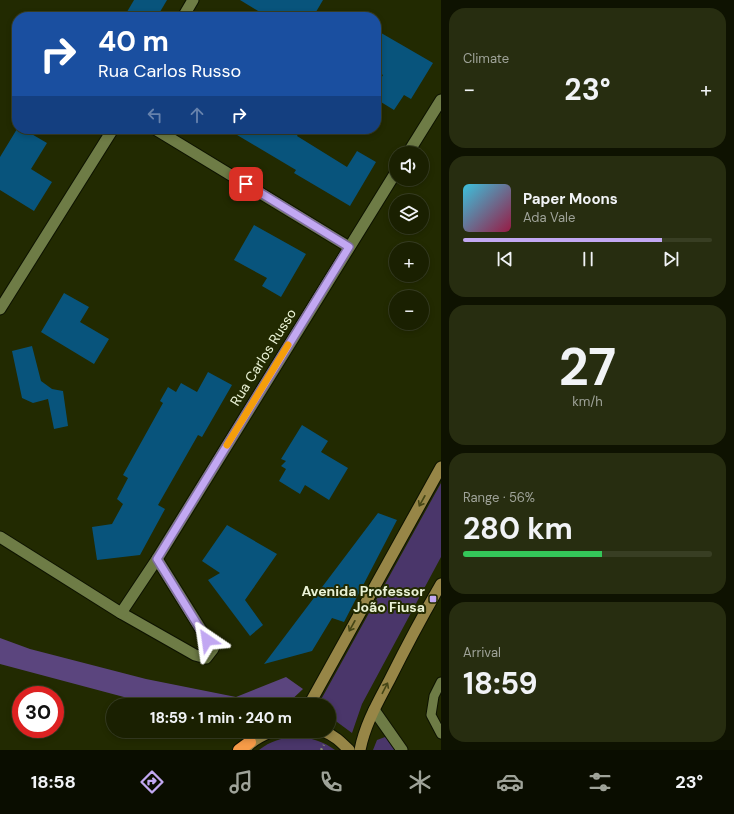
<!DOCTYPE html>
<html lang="en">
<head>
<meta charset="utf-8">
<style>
	body { margin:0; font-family:"DM Sans",sans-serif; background:#272d10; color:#f1f3f6; height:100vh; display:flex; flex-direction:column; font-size:15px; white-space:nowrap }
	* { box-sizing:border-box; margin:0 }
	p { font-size:13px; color:#9fa399 }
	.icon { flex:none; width:22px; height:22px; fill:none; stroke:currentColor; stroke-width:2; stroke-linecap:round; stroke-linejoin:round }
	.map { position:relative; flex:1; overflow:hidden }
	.side { display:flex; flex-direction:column; gap:8px; padding:8px; background:#0e1201; width:293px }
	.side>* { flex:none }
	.hud { position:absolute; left:12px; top:12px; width:369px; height:122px; border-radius:16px; box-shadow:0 2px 6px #0003,0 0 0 1px #383e23; background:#1a4fa0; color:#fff; overflow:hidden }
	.fabs { position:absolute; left:389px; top:146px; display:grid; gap:8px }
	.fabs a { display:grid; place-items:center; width:40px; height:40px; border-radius:50%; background:#1a2001; box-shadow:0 2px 6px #0003,0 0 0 1px #383e23; font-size:20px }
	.speed { position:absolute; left:12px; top:686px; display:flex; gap:8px; font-size:20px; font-weight:700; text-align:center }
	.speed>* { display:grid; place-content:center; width:52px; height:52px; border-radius:50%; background:#1a2001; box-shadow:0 2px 6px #0003,0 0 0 1px #383e23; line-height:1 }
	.speed .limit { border:6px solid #d22; background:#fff; color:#111 }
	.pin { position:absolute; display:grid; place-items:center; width:34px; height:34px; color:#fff; margin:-17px; border-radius:8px; box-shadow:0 2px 6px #0006 }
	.me { position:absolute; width:44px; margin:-22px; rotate:328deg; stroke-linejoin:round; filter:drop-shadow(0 0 3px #0008) }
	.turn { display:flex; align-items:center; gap:14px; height:84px; padding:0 20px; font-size:18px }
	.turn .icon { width:52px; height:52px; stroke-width:2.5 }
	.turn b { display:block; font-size:28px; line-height:34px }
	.lanes { display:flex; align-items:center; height:38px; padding:0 20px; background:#0003; justify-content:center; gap:20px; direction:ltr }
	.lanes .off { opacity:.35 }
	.big { font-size:30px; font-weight:700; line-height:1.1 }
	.side .tile { flex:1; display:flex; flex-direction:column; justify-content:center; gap:6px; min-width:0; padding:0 14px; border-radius:16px; background:#272d10 }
	.side .dial { align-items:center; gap:0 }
	.dial b { font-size:52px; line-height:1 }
	.song { display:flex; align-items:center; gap:12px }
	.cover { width:48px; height:48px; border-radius:6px; background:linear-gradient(135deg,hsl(190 70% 55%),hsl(340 70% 35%)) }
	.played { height:4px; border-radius:2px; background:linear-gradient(90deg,#c2a8f2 80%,#383e23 80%) }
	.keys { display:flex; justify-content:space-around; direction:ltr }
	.heat { display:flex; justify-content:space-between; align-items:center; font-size:22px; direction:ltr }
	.charge { height:6px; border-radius:3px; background:linear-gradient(90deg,#34c759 56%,#383e23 0) }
	.trip { position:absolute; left:106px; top:698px; width:230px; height:40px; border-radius:20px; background:#1a2001; box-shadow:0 2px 6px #0003,0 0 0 1px #383e23; font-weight:700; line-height:40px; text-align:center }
	.tab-bar { display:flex; height:64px; justify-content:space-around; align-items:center; background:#0a0d00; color:#9fa399 }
	.tab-bar .icon { width:28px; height:28px }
	.tab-bar .selected { color:#c2a8f2 }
	.tab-bar b { font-size:18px; color:#f1f3f6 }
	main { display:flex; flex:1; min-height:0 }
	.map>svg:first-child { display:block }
	.green { fill:#4a366a }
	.forest { fill:#5b457e }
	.building { fill:#08547c }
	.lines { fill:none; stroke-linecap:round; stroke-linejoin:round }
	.service-casing { stroke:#0d1200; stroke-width:11 }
	.minor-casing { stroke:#0d1200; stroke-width:13 }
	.secondary-casing { stroke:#0d1200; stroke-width:13 }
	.motorway-casing { stroke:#0d1200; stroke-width:14 }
	.path { stroke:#88906d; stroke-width:2.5; stroke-dasharray:2 3; stroke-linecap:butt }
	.service { stroke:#6e7c46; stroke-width:9 }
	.minor { stroke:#6e7c46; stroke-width:11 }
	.secondary { stroke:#978647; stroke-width:11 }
	.motorway { stroke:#f79c48; stroke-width:12 }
	.oneway { stroke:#454616 }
	.route-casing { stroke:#7e6d9d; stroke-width:10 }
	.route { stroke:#c2a8f2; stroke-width:7 }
	.slow { stroke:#f59e0b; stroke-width:7 }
	.poi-dot { fill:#c2a8f2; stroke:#222a01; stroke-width:1.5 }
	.labels { text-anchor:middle; stroke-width:4; stroke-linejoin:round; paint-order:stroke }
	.street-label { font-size:14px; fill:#eaf2d5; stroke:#222a01 }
	.poi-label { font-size:14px; font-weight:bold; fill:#eaf2d5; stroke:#222a01; text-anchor:end }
</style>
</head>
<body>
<main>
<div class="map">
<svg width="441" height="750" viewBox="0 0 441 750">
	<rect width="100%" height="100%" fill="#222a01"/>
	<!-- green -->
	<g class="green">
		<polygon points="441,483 441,557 362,704 352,733 333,719 329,718 329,705 318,705"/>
		<path d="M296 736C311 738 323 741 335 750H259C270 741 282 738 296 736Z"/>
		<polygon points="385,737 392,742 398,750 373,750 377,740"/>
	</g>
	<!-- forest -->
	<polygon class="forest" points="0,638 30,649 146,679 236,697 286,677 303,689 286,705 154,705 0,664"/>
	<!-- building -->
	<g class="building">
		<polygon points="134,0 167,0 157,17 124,17"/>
		<polygon points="240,0 323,0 313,17 268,17"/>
		<polygon points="376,30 433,63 411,99 404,95 394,110 376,99 376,87 383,75 376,70"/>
		<polygon points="17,129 23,129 47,143 31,169 52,182 34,211 0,190 0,157"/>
		<polygon points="227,129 290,129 298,134 297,136 347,167 357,151 376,162 350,206 294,173 296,170"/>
		<polygon points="254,225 306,254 281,297 262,286 267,278 234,260"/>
		<polygon points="64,293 89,307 80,322 109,339 94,364 41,332"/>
		<polygon points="32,346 41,381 52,389 63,391 68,426 54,429 48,399 33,403 22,398 12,351"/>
		<polygon points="208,372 232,385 202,437 198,435 158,505 165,509 140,555 97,560 92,527 112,524 123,504 117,499 128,478 123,475 163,403 160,401 168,387 176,392 181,383 197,392"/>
		<polygon points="302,425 328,441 321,452 348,468 329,500 305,485 300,494 279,481 286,469 281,466 286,461 281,459"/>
		<polygon points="378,513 397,520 344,622 332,618 312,651 264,664"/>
		<polygon points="227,525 277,554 245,600 263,625 250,636 208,580 220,573 202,561"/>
	</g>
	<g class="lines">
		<!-- service casing -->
		<g class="service-casing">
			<polyline id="service" points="441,682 434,696 431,715 441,734"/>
		</g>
		<!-- minor casing -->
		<g class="minor-casing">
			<g id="minor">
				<polyline points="183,17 193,0"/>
				<polyline points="155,129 349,247"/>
				<polyline points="408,153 441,100"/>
				<polyline points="0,309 113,129"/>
				<polyline points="0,537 121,613 195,655 206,658 213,649 157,559"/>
				<polyline points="121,613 157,559 396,172"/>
				<polyline points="374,710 402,750"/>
			</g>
		</g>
		<!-- secondary casing -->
		<g class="secondary-casing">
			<g id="secondary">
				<polyline points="309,705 441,467"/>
				<path d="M323 731C334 735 341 742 349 750"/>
				<path d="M245 749C252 740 263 735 273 731"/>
				<path d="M360 750C365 724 378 702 390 679 406 647 423 615 441 584"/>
			</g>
		</g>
		<!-- motorway casing -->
		<g class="motorway-casing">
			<polyline id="motorway" points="239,750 250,742"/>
		</g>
		<!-- path -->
		<polyline class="path" points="321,750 324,745"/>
		<!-- service -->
		<use href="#service" class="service"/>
		<!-- minor -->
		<use href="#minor" class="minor"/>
		<!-- secondary -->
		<use href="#secondary" class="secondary"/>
		<!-- motorway -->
		<use href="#motorway" class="motorway"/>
	</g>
	<!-- one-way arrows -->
	<defs><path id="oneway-shaft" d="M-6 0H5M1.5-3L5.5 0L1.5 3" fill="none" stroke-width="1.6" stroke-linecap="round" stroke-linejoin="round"/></defs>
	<g class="oneway">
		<use href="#oneway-shaft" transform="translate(422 501) rotate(119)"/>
		<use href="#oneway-shaft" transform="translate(352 626) rotate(119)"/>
		<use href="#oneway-shaft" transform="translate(385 688) rotate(-63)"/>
	</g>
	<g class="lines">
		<!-- route casing -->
		<g class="route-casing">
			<polyline id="route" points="207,640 157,559 349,247 246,184"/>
		</g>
		<!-- route -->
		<use href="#route" class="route"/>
		<!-- slow -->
		<polyline class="slow" points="227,445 288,345"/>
	</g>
	<!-- markers -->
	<rect class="poi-dot" x="429" y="595" width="8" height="8" rx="2"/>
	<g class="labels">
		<!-- street labels -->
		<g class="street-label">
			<text transform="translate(263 357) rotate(-58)" y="5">Rua Carlos Russo</text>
		</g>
		<!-- poi labels -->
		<g class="poi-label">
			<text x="425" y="596">Avenida Professor<tspan x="425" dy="16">João Fiusa</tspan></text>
		</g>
	</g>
</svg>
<div class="fabs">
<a><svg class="icon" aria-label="sound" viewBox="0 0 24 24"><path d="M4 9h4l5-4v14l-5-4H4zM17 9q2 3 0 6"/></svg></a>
<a><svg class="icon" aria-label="layers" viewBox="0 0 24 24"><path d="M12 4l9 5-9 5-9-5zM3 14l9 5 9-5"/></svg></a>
<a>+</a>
<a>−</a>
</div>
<div class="speed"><div class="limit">30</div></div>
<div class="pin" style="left:246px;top:184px;background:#d93025"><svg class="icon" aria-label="arrive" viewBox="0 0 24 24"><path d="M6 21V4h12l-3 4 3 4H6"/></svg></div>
<svg class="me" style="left:207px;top:640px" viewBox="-20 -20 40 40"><path d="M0-17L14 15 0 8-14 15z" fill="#c2a8f2" stroke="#fff" stroke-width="4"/></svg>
<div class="trip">18:59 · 1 min · 240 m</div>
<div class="hud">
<div class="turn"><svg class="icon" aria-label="right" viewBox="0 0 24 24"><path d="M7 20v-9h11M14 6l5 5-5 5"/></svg><div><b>40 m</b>Rua Carlos Russo</div></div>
<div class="lanes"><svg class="icon off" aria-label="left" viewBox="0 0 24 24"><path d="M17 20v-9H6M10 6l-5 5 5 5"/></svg><svg class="icon off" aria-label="ahead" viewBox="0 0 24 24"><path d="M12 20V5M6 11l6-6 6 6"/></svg><svg class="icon" aria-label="right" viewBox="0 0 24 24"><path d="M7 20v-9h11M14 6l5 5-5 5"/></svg></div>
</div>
</div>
<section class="side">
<div class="tile"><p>Climate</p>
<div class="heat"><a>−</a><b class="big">23°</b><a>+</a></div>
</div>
<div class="tile">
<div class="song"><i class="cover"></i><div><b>Paper Moons</b><p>Ada Vale</p></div></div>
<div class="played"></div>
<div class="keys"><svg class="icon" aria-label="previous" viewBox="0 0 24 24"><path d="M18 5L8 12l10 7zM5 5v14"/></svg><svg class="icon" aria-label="pause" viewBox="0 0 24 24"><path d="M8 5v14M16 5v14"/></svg><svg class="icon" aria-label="next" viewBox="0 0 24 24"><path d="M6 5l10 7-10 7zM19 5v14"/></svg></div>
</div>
<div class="tile dial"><b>27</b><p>km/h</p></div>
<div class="tile"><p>Range · 56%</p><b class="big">280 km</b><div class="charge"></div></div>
<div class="tile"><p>Arrival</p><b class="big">18:59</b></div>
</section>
</main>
<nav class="tab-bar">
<b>18:58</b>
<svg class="icon selected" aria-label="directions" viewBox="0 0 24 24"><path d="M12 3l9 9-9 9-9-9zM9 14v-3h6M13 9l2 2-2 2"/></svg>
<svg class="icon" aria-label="music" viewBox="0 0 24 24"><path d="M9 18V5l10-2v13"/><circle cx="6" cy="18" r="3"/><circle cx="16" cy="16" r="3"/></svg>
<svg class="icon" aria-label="phone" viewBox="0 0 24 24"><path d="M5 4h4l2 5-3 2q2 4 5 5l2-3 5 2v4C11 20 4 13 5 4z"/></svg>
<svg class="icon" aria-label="climate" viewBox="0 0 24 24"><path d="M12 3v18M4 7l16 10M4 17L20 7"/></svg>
<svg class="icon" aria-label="car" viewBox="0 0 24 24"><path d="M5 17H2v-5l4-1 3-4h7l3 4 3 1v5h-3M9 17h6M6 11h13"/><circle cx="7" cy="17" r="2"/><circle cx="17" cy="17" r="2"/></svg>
<svg class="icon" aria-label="filters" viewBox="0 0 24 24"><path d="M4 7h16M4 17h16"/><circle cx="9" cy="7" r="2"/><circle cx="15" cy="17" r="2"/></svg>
<b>23°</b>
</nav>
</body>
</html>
